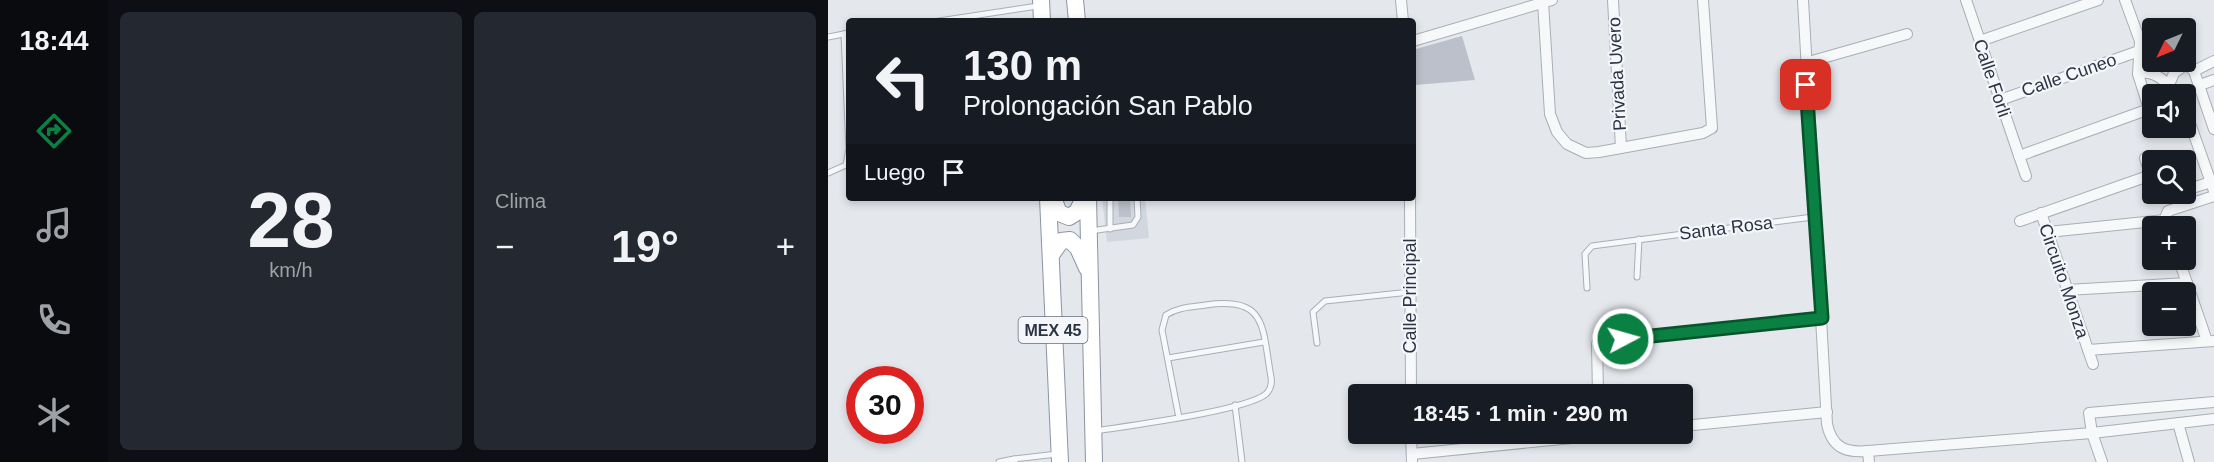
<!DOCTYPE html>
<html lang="es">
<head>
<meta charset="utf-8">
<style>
	body { margin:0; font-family:Arial,sans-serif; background:#242831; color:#f1f3f6; height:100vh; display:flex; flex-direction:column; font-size:22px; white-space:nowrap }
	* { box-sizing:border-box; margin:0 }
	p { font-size:20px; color:#9ea1a6 }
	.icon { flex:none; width:33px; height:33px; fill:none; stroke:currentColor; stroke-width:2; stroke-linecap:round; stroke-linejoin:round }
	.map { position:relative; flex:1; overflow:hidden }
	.drawer { display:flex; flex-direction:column; gap:12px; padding:12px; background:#0d0f14; width:720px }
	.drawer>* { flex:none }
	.top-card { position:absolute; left:18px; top:18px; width:570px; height:183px; border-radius:6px; box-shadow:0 3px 9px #0003; background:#171b24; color:#f1f3f6; overflow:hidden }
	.needle { width:39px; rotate:227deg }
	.fabs { position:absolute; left:1314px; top:18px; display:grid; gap:12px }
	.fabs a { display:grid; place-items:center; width:54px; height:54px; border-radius:6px; background:#171b24; box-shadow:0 3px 9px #0003; font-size:30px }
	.speed { position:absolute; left:18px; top:366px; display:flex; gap:12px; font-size:30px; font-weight:700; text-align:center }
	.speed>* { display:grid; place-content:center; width:78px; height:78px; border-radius:50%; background:#171b24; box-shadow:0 3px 9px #0003; line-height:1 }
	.speed .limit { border:9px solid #d22; background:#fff; color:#111 }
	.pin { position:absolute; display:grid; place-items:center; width:51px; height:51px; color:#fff; margin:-26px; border-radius:12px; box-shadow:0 3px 9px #0006 }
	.me { position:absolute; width:66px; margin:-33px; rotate:84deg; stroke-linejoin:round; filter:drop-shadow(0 0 4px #0008) }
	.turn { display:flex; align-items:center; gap:21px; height:126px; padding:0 18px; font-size:27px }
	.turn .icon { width:78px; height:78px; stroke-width:2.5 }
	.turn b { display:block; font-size:42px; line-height:51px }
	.then { display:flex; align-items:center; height:57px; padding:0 18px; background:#0003; gap:12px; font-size:22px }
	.big { font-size:45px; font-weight:600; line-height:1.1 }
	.drawer .tile { flex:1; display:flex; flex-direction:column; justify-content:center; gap:9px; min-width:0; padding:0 21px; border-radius:9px; background:#242831 }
	.drawer .dial { align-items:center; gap:0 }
	.dial b { font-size:78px; line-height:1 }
	.heat { display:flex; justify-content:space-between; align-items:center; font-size:33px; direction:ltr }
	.drawer .tiles { flex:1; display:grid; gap:12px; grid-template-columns:repeat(2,1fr) }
	.trip { position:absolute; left:520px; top:384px; width:345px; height:60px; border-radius:6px; background:#171b24; box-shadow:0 3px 9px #0003; font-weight:600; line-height:60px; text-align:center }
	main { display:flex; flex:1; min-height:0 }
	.tabs { display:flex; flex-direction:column; width:108px; justify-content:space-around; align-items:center; background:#090b0e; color:#9ea1a6 }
	.tabs .icon { width:42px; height:42px }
	.tabs .on { color:#0b8043 }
	.tabs b { font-size:27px; color:#f1f3f6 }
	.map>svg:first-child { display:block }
	.built { fill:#d2d6de }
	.building { fill:#bbc0ca }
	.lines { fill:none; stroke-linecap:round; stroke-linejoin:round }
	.service-casing { stroke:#a9aeb7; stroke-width:7 }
	.minor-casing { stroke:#a9aeb7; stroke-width:12 }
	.trunk-casing { stroke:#8b94a3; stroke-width:18 }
	.service { stroke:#f7f8fa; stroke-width:5 }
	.minor { stroke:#f7f8fa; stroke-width:10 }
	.trunk { stroke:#fff; stroke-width:16 }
	.route-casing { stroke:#07532c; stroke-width:15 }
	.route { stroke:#0b8043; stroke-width:10 }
	.labels { text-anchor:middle; stroke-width:4.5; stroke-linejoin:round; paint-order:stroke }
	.shield { fill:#f4f6f9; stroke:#676e7b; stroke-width:1.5 }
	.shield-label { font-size:16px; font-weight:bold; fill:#2b3445 }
	.street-label { font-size:18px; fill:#2b3445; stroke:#f4f6f9 }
</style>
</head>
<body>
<main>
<nav class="tabs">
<b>18:44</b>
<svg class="icon on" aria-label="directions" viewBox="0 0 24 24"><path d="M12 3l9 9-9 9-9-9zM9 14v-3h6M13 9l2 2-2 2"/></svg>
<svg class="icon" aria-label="music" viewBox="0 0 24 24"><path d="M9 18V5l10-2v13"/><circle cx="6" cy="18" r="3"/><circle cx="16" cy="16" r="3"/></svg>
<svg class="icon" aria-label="phone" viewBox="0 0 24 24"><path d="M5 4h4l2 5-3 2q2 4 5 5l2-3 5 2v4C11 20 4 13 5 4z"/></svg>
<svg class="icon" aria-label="climate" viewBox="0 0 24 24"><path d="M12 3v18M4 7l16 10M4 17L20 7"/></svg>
</nav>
<section class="drawer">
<div class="tiles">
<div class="tile dial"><b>28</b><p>km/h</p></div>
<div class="tile"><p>Clima</p>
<div class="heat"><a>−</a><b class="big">19°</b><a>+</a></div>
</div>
</div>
</section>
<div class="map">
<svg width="1386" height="462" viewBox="0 0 1386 462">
	<rect width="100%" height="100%" fill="#e4e7ec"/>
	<!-- built -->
	<polygon class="built" points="274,198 317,198 321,238 279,242"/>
	<!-- building -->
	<g class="building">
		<polygon points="634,36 647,80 587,85 585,54 588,49"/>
		<polygon points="290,198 302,198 303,217 291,217"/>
	</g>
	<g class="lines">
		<!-- service casing -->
		<g class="service-casing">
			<g id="service">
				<polyline points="111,21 210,6"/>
				<polyline points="0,37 21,33"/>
				<polyline points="0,173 18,165 21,149 16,34"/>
				<polyline points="282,198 282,229"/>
				<polyline points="262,231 305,225 310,217 309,198"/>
				<polyline points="809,277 811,239"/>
				<polyline points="759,288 757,254 764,246 985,217"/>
				<polyline points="489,343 485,312 497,301 582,292"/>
				<polyline points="340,358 436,342"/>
				<polyline points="407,405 414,462"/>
				<path d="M267 431C299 426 417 411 438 394 443 389 444 383 443 377 434 328 440 296 378 305 364 307 350 307 338 315L334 330 351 418"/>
				<polyline points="171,462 186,459"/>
				<polyline points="187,462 186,459 229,454"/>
			</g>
		</g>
		<!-- minor casing -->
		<g class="minor-casing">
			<g id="minor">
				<polyline points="573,0 575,21"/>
				<polyline points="785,0 793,148"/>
				<path d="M975 0 999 424C1004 448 1018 453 1040 451L1041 462"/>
				<polyline points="1138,0 1198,176"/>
				<polyline points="1297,0 1312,41 1310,74 1321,109"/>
				<polyline points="715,2 722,114 729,132 739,144 758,153 771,152 875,133 884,128 875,0"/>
				<polyline points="585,41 724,0"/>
				<polyline points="1152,41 1270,0"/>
				<polyline points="1311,51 1324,55"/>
				<polyline points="1347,62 1360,66 1366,71 1386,129"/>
				<polyline points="977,63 1079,34"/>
				<polyline points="1366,71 1386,61"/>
				<path d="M1310 74C1325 68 1340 83 1348 94"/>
				<polyline points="1341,85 1346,73 1357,65"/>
				<polyline points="1372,85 1386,80"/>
				<polyline points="1172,100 1311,51"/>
				<polyline points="1358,112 1386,191"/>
				<polyline points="1191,156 1324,108"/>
				<polyline points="1317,158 1324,179"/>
				<polyline points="1358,190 1386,181"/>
				<polyline points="1331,194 1337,196 1346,194"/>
				<polyline points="582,198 583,394"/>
				<polyline points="1213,213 1265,364"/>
				<polyline points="1192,221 1323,175"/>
				<polyline points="1340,226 1337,218 1340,211 1386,196"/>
				<polyline points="1220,232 1337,220"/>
				<polyline points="1351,260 1379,341"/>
				<polyline points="1239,290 1359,283"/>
				<polyline points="1260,350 1386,341"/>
				<polyline points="770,394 769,344 773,341 994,318"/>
				<polyline points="1350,423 1361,462"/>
				<polyline points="855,426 999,412"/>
				<polyline points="583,434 584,462"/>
				<polyline points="1040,451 1264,433 1386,419"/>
				<polyline points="584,454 784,434"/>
				<polyline points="1274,462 1264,433 1261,413 1386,402"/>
			</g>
		</g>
		<!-- trunk casing -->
		<g class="trunk-casing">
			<g id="trunk">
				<polyline points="213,0 214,21"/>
				<polyline points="247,0 249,21"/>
				<polyline points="220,198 232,462"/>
				<polyline points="225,198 231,213 241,217 249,212 256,198"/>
				<polyline points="260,198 266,462"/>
				<polyline points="223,255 233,241 242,240 250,248 259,268"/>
			</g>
		</g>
		<!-- service -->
		<use href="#service" class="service"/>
		<!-- minor -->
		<use href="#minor" class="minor"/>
		<!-- trunk -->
		<use href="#trunk" class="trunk"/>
	</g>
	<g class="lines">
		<!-- route casing -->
		<g class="route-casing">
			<polyline id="route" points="795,339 994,318 978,85"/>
		</g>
		<!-- route -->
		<use href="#route" class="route"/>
	</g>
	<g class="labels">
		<!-- shield labels -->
		<rect class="shield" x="190.5" y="317" width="69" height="26" rx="4.5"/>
		<g class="shield-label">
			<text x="225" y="336">MEX 45</text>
		</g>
		<!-- street labels -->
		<g class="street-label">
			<text transform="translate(789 74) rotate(-93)" y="6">Privada Uvero</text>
			<text transform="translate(1241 75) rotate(-19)" y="6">Calle Cuneo</text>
			<text transform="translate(1164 78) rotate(71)" y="6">Calle Forli</text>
			<text transform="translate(898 228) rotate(-7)" y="6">Santa Rosa</text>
			<text transform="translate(1236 281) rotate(71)" y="6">Circuito Monza</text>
			<text transform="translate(582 296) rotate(-90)" y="6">Calle Principal</text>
		</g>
	</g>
</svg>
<div class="fabs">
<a><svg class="needle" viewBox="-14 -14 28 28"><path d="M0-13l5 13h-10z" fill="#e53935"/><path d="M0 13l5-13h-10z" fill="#9ea1a6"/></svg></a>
<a><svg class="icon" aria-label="sound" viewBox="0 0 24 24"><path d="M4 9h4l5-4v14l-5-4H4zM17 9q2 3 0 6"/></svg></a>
<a><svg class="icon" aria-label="search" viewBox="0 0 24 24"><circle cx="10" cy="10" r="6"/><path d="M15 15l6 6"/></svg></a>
<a>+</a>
<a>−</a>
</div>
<div class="speed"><div class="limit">30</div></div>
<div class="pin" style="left:978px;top:85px;background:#d93025"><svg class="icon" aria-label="arrive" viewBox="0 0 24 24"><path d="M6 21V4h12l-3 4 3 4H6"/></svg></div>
<svg class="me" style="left:795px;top:339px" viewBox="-20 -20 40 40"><circle r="17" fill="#0b8043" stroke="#fff" stroke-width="3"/><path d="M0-11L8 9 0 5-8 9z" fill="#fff"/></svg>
<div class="trip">18:45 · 1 min · 290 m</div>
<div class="top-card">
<div class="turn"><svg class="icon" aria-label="left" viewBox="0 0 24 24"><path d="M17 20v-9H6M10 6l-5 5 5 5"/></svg><div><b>130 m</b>Prolongación San Pablo</div></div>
<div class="then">Luego<svg class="icon" aria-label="arrive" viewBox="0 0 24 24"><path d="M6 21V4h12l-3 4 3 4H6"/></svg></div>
</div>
</div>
</main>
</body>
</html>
